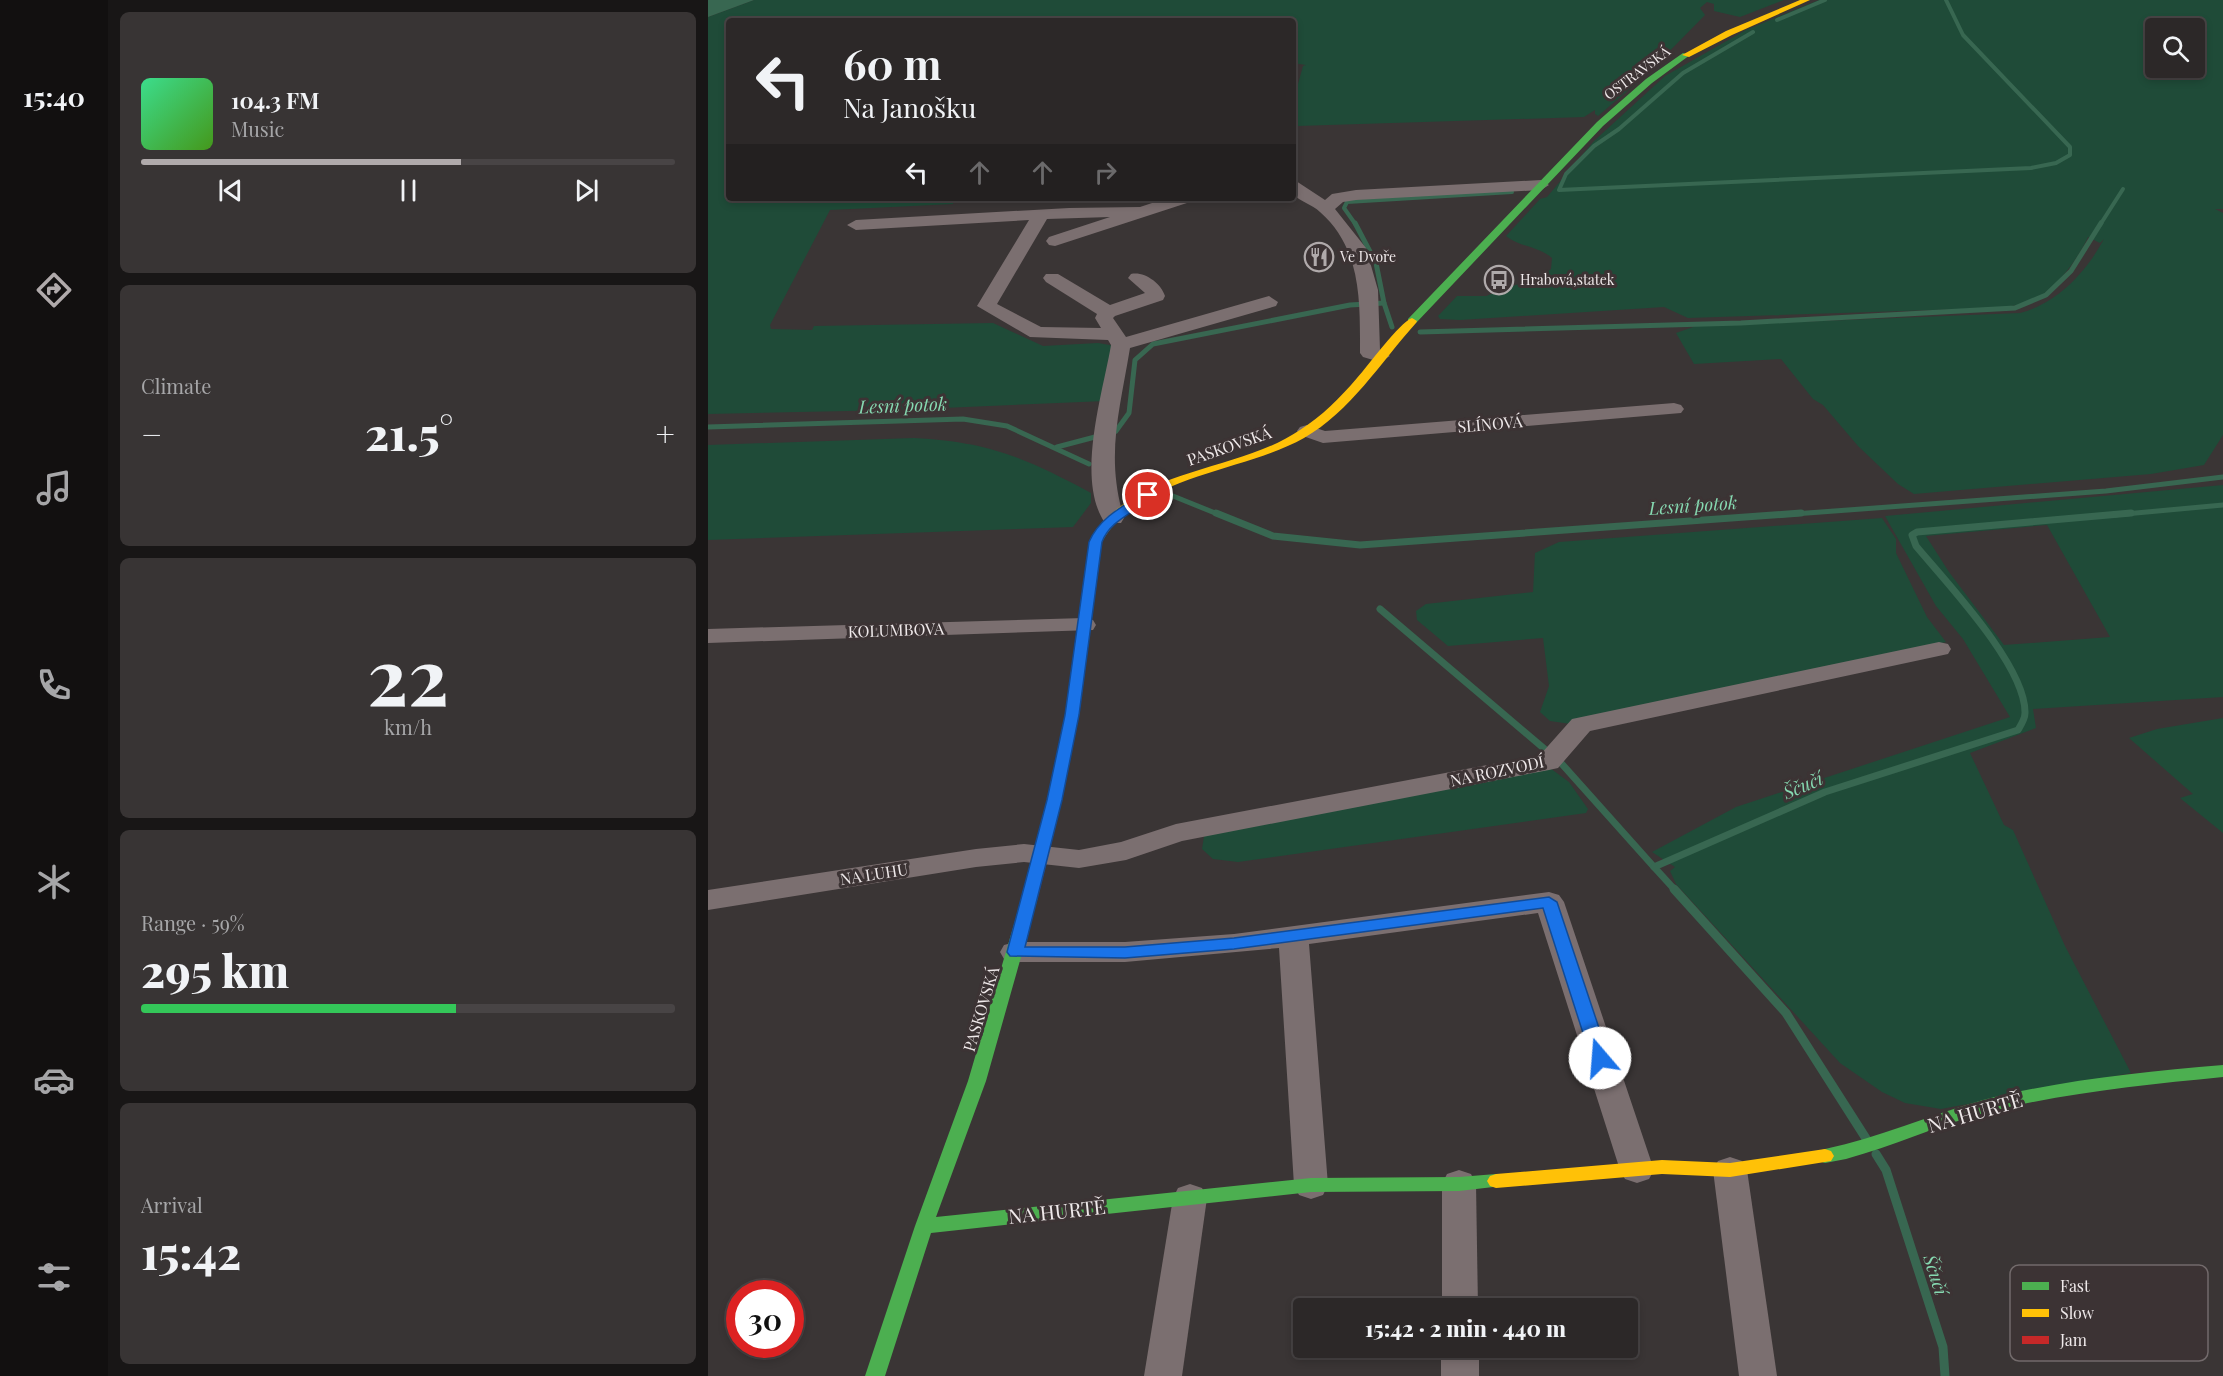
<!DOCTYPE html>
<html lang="en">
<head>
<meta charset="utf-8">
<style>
	body { margin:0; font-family:"Playfair Display",serif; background:#383434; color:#f1f3f6; height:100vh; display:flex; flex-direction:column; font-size:22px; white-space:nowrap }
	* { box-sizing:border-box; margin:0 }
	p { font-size:20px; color:#a6a6a8 }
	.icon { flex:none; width:33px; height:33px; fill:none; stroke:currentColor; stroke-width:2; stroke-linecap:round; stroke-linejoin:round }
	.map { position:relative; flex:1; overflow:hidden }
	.panel { display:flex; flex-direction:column; gap:12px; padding:12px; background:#181616; width:600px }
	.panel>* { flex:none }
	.hud { position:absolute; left:18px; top:18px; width:570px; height:183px; border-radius:6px; box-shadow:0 3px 9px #0003,0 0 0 2px #484445; background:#2c2828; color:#f1f3f6; overflow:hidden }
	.controls { position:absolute; left:1437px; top:18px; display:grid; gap:12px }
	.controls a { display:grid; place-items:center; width:60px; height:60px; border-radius:6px; background:#2c2828; box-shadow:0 3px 9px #0003,0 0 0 2px #484445; font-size:30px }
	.speed { position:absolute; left:18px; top:1280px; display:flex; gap:12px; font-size:30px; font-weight:700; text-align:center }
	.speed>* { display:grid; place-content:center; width:78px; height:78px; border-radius:50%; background:#2c2828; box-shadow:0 3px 9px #0003,0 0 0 2px #484445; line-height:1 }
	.speed .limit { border:9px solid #d22; background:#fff; color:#111 }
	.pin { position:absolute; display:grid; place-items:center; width:51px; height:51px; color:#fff; margin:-26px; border:3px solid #fff; border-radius:50%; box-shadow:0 2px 6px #0007 }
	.me { position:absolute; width:66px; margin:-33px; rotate:342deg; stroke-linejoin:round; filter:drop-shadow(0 0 4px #0008) }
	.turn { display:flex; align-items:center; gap:21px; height:126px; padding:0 18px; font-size:27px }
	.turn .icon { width:78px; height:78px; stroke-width:2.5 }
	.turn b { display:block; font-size:42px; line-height:51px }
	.lanes { display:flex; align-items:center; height:57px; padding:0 18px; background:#0003; justify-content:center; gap:30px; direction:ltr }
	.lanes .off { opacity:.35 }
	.big { font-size:45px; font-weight:800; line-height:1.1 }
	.panel .card { flex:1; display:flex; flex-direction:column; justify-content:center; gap:9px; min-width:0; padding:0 21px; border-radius:9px; background:#383434 }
	.panel .dial { align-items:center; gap:0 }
	.dial b { font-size:78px; line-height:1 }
	.song { display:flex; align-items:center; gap:18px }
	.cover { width:72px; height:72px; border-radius:9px; background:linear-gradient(135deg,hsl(150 70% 55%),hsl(100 70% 35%)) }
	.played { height:6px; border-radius:3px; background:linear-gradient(90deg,#b0aaab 60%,#484445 60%) }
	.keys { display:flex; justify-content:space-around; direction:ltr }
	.heat { display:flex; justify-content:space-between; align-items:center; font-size:33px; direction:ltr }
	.charge { height:9px; border-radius:4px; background:linear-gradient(90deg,#34c759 59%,#484445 0) }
	.trip { position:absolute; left:585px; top:1298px; width:345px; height:60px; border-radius:6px; background:#2c2828; box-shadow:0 3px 9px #0003,0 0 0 2px #484445; font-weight:800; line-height:60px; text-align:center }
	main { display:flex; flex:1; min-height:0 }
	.dock { display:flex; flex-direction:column; width:108px; justify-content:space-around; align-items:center; background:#121010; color:#a6a6a8 }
	.dock .icon { width:42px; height:42px }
	.dock .active { color:#b0aaab }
	.dock b { font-size:27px; color:#f1f3f6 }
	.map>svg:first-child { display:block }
	.green { fill:#1f4b38; fill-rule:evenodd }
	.water { fill:#386751 }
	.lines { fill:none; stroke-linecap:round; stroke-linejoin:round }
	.stream-far3 { stroke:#386751; stroke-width:4 }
	.stream-far2 { stroke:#386751; stroke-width:5 }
	.stream-far1 { stroke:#386751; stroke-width:7 }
	.stream { stroke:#386751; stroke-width:9 }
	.street { fill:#7b6f70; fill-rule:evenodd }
	.fast { fill:#4caf50; fill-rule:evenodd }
	.slow { fill:#ffc107; fill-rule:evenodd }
	.jam { fill:#c62828; fill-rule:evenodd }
	.route { fill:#1a73e8; stroke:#114b97; stroke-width:1.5 }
	.labels { text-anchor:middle; stroke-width:6; stroke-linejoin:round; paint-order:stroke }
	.far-street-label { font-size:14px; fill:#efe9ea; stroke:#3c3334 }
	.far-poi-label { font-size:14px; fill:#efe9ea; stroke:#3c3334; text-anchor:start }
	.street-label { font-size:16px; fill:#efe9ea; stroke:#3c3334 }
	.water-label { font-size:18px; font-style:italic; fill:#86d9b1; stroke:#3c3334 }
	.near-street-label { font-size:20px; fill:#efe9ea; stroke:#3c3334 }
	.key { fill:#3c3334; stroke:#726a6b; stroke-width:1.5 }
	.key-label { font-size:16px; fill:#efe9ea }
</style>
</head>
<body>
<main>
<nav class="dock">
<b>15:40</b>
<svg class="icon active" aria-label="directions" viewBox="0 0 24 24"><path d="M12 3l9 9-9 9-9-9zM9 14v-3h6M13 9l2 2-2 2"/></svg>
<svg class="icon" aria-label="music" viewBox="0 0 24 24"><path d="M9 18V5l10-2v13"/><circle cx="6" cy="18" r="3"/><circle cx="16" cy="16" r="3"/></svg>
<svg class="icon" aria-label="phone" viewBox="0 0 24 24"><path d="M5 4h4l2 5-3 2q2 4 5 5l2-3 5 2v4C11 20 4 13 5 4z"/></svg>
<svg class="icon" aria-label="climate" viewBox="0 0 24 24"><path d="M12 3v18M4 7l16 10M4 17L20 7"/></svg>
<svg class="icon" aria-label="car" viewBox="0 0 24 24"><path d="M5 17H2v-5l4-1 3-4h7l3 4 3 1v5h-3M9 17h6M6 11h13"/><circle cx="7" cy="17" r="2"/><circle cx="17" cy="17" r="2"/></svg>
<svg class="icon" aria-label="filters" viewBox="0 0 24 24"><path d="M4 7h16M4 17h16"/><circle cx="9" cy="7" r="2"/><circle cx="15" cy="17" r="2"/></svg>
</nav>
<section class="panel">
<div class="card">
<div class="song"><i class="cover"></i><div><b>104.3 FM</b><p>Music</p></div></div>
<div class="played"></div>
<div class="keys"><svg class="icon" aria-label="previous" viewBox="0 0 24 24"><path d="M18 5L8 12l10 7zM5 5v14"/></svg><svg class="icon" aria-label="pause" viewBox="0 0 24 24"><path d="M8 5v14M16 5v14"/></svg><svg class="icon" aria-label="next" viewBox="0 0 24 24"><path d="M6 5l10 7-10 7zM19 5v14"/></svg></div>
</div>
<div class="card"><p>Climate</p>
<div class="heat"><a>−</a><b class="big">21.5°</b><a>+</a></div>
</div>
<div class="card dial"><b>22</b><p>km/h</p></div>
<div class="card"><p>Range · 59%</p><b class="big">295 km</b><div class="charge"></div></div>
<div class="card"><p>Arrival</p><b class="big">15:42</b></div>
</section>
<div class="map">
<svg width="1515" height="1376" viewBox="0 0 1515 1376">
	<rect width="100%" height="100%" fill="#3a3535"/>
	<!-- green -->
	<g class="green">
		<polygon points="46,0 1076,0 1032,17 1006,11 1006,4 999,2 992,8 997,15 938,75 890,116 887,114 887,110 876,117 589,126 585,126 585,102 595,66 598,65 585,63 585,21 21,21 21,198 246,198 245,204 122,210 62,325 63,329 104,330 106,326 285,323 335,346 390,343 407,346 397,401 189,410 0,414 0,17"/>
		<path d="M1111 0H1515V209H1507L1515 213V435L1496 465 1443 474 1206 494 1190 484 1150 446 1115 405 1105 399 1073 359 986 364 968 333 988 326 1312 313C1350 303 1378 272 1396 239L1392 243 1380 237C1371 257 1352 283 1333 296 1320 305 1303 306 1288 308L980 318 956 307 752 320 732 319 730 316 749 296H778L835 275 843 269 844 258C830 246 811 247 798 236L832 199 839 197 886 141 957 76 1038 30ZM1448 28H1486V68H1448Z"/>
		<path d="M206 438C282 442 317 458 383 493V503L365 527 0 540V445Z"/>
		<path d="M1515 485V697L1325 709 1328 728 1262 753 1296 825 1305 830 1357 946 1423 1073 1233 1109 1197 1103 1174 1092 1132 1063 968 884 962 871 967 867 944 852 1028 807 1302 717 1255 639 1228 606 1177 516ZM1339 525 1402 637 1296 645 1241 572 1218 536Z"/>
		<polygon points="1174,518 1188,539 1188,553 1219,617 1238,642 863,724 842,721 832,712 841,686 835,638 740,646 709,620 708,611 718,604 825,592 827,553 851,542"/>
		<polygon points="1515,718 1515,833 1472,798 1485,794 1421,738 1449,729"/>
		<polygon points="842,768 861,782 880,809 878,813 530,862 505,859 494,849 497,830"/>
	</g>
	<!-- water -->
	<polygon class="water" points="0,0 46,0 0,17"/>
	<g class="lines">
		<!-- stream-far3 -->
		<g class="stream-far3">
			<polyline points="1069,20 1117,0"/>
			<polyline points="1045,32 975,73 911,129 886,146 858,174 851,190 1323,168 1348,163 1362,155 1362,147 1255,35 1238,0"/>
			<polyline points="648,225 636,208 639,202 804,192"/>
			<polyline points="1392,225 1415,189"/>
		</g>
		<!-- stream-far2 -->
		<g class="stream-far2">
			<polyline points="676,303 684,327"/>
			<polyline points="712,332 1033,323 1307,308 1338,295 1363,271 1393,223"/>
			<polyline points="0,427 255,419 299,426 381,464"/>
			<polyline points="408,431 421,413 427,360 445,344 642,305 676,303 668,263 647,223"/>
			<polyline points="349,447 387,437"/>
			<polyline points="465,496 512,515"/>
			<polyline points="1072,515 1398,491 1515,477"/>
			<polyline points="1406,515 1515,505"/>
		</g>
		<!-- stream-far1 -->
		<g class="stream-far1">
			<polyline points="508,513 565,536 652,545 1093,513"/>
			<polyline points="672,609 853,763 946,867"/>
			<path d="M967 890 946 867 1117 792 1310 730C1313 725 1317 719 1317 713 1318 666 1238 582 1208 546L1204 535 1209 532 1423 513"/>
		</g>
		<!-- stream -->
		<g class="stream">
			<polyline points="966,889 1078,1013 1159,1140"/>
			<polyline points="1168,1154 1178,1170 1235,1347 1237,1376"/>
		</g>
		<!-- street -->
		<g class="street">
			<path d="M585 179 617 200 624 194 648 190 833 180 841 185 833 190 648 200 635 202 627 209 658 248 670 290 672 350 682 356 672 362 655 357 652 353C652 302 654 249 612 212 604 204 592 202 585 194Z"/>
			<path d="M459 198H484L482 202 347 246 341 245 338 241 341 237 402 217 339 219 289 304 333 327 393 328 387 318 389 314 338 282 335 278 338 274H350L402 305 437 293 420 278 423 274C436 271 453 283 457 296L455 300 407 316 405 318 418 337 561 296 570 302 568 306 422 348C412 410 397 456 416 518L413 523H397C367 479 395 393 403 345L400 340 322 337 269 306 321 220 148 230 139 225 148 220 361 208 432 207Z"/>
			<polygon points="966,403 973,405 976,409 973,413 615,443 592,435 589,431 592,427 599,425 617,431"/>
			<polygon points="376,618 385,620 388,625 385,630 0,643 0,629"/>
			<polygon points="1231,642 1240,644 1243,649 1240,654 882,731 850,768 841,770 474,841 418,860 371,868 316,862 268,867 0,910 0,890 268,849 316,844 371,850 413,842 468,824 832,755 864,719"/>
			<polygon points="841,892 851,895 856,902 946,1170 941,1179 929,1183 917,1179 912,1170 830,913 601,944 620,1185 615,1195 603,1199 591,1195 586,1185 571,948 417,962 307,962 296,959 292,952 296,945 307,942 417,942 526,934"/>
			<polygon points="1022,1157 1034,1161 1039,1170 1069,1376 1031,1376 1005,1170 1010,1161"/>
			<polygon points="751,1170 763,1174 768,1184 770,1308 734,1308 734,1184 739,1174"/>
			<polygon points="482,1184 494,1188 499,1198 474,1376 436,1376 465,1198 470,1188"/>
			<rect x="733" y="1347" width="38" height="29"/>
		</g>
		<!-- fast -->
		<g class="fast">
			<polygon points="975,53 982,55 944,83 895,126 708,323 700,323 700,319 889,122 938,79"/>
			<polygon points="322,892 327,893 330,897 278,1081 228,1217 603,1178 751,1177 788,1174 794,1176 797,1181 794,1186 751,1191 603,1192 223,1233 177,1376 157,1376 207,1226 260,1081 314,897 317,893"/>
			<path d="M1515 1065V1077C1435 1085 1354 1093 1276 1113 1229 1126 1185 1146 1138 1159L1117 1163 1111 1161 1108 1156 1111 1151 1117 1149C1171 1138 1221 1115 1275 1100 1353 1080 1434 1072 1515 1065Z"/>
		</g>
		<!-- slow -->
		<g class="slow">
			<polygon points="1092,0 1102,0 1024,35 981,57 974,55 1018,31"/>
			<path d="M704 318 709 321 708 323C673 362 642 412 596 438 536 472 433 475 395 540 388 553 390 571 388 585L382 589 378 588 376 585C379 556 379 537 402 515 455 466 534 469 592 430 614 416 632 398 649 378 661 365 691 323 704 318Z"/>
			<polygon points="1117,1149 1123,1151 1126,1156 1123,1161 1022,1177 954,1174 788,1188 782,1186 779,1181 782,1176 788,1174 954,1160 1022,1163"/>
		</g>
		<!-- jam -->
		<polygon class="jam" points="382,581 388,585 371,715 354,800 330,897 327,901 317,901 314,897 340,800 357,715 376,585"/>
	</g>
	<!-- route -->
	<path class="route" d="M436 493 446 495C429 513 403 518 394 542L371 715 354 800 317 947H417L526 938 841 897 849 902 901 1058 898 1063H886L883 1058 835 908 526 949 417 958 302 956 299 952 339 800 357 715 381 542C391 518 415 506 436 493Z"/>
	<!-- icons -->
	<defs>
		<g id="restaurant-ring" transform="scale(1.5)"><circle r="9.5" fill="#3c3334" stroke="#b0aaab" stroke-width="1.5"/><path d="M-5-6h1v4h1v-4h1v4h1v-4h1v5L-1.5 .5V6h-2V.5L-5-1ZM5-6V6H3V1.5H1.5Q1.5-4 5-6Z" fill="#b0aaab"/></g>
		<g id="bus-ring" transform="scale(1.5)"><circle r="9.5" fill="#3c3334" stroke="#b0aaab" stroke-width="1.5"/><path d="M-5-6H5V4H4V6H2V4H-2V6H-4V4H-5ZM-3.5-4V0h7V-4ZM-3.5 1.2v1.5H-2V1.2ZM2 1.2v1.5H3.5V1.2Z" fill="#b0aaab"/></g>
	</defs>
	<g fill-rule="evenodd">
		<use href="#restaurant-ring" x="611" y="257"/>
		<use href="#bus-ring" x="791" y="280"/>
	</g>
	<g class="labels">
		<!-- far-street labels -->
		<g class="far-street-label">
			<text transform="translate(929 73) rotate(-37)" y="5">OSTRAVSKÁ</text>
		</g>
		<!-- far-poi labels -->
		<g class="far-poi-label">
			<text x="632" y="262">Ve Dvoře</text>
			<text x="812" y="285">Hrabová,statek</text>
		</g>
		<!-- street labels -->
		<g class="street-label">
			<text transform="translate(782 424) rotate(-5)" y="6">SLÍNOVÁ</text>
			<text transform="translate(521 446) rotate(-19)" y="6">PASKOVSKÁ</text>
			<text transform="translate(188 630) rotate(-2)" y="6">KOLUMBOVA</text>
			<text transform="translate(789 771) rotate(-12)" y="6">NA ROZVODÍ</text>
			<text transform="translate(166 874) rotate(-9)" y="6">NA LUHU</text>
			<text transform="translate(273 1009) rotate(-73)" y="6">PASKOVSKÁ</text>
		</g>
		<!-- water labels -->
		<g class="water-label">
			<text transform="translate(195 406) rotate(-2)" y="6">Lesní potok</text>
			<text transform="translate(985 506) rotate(-4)" y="6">Lesní potok</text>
			<text transform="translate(1095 786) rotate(-23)" y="6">Ščučí</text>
			<text transform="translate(1227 1275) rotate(72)" y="6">Ščučí</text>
		</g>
		<!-- near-street labels -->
		<g class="near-street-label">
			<text transform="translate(1267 1113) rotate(-16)" y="7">NA HURTĚ</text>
			<text transform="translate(349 1212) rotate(-6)" y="7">NA HURTĚ</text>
		</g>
	</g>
	<!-- legend -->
	<rect x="1302" y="1265" width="198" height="96" rx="9" class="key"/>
	<rect x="1314" y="1282" width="27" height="8" fill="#4caf50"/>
	<rect x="1314" y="1309" width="27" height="8" fill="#ffc107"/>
	<rect x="1314" y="1336" width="27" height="8" fill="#c62828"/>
	<g class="key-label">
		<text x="1352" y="1292">Fast</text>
		<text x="1352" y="1319">Slow</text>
		<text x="1352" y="1346">Jam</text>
	</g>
</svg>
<div class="controls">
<a><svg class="icon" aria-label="search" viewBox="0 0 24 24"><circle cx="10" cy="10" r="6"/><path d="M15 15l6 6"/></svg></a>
</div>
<div class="speed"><div class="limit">30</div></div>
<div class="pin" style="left:440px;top:495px;background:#d93025"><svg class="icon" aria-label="arrive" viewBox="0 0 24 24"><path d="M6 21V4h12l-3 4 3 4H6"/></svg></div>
<svg class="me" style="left:892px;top:1058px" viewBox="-20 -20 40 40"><circle r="19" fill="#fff"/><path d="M0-13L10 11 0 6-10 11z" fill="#1a73e8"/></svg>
<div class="trip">15:42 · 2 min · 440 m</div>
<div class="hud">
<div class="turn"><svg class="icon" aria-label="left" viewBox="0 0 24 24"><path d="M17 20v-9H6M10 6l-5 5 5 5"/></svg><div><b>60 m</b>Na Janošku</div></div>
<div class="lanes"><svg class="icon" aria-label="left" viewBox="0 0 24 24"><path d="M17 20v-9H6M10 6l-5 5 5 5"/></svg><svg class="icon off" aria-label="ahead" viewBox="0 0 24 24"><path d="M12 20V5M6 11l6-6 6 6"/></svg><svg class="icon off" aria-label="ahead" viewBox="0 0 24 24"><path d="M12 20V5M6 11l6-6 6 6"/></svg><svg class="icon off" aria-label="right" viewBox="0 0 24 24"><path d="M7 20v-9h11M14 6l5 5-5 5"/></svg></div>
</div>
</div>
</main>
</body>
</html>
